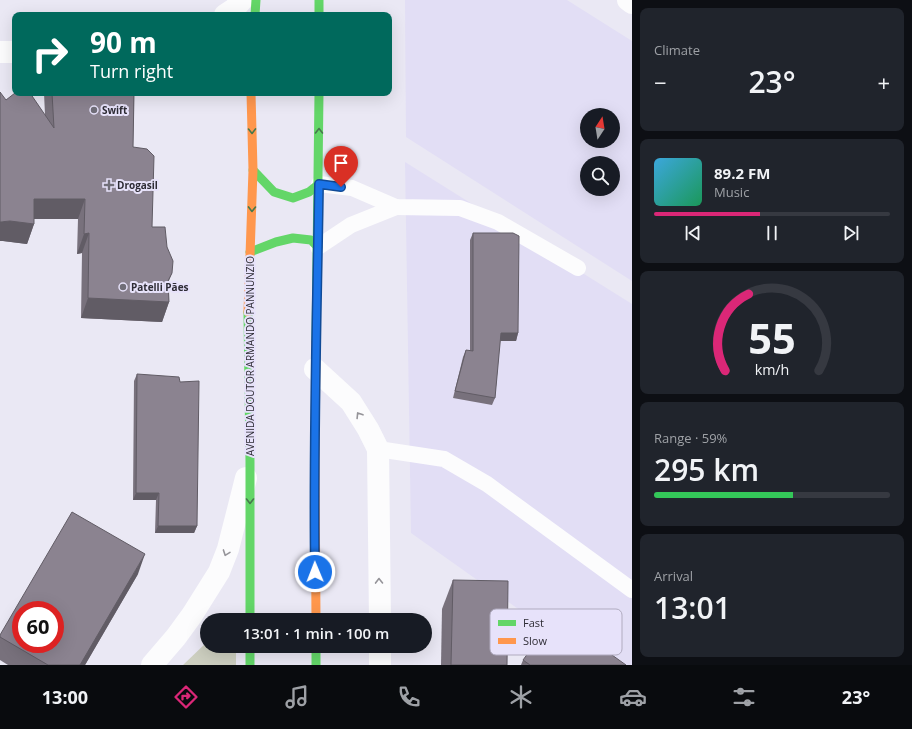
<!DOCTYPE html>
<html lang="en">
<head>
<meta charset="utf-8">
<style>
	body { margin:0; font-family:"Open Sans",sans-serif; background:#20242c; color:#f1f3f6; height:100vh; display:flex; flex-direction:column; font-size:15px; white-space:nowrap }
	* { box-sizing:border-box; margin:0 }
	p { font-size:13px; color:#9ea1a6 }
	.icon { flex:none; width:22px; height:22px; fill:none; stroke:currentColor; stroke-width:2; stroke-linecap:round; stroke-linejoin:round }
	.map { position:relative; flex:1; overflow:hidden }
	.sheet { display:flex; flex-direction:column; gap:8px; padding:8px; background:#0d0f14; width:280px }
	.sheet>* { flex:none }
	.top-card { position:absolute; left:12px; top:12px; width:380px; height:84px; border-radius:8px; box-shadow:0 4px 16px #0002; background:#00695c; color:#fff; overflow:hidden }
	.needle { width:26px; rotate:12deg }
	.controls { position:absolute; left:580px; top:108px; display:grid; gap:8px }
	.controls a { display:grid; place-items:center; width:40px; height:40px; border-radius:50%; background:#171b24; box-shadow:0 4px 16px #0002; font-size:20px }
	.speed { position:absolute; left:12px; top:601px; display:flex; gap:8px; font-size:20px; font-weight:700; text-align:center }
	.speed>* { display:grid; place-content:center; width:52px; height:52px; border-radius:50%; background:#171b24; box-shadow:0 4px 16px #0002; line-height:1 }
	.speed .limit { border:6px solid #d22; background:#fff; color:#111 }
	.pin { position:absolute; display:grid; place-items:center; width:34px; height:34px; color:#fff; margin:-41px -17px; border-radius:50% 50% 50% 0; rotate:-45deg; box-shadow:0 0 4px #0007 }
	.pin .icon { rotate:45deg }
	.me { position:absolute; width:44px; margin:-22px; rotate:359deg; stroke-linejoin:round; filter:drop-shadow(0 0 3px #0008) }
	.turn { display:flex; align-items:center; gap:14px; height:84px; padding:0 12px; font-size:18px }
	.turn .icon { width:52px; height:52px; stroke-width:2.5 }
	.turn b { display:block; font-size:28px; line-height:34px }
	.big { font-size:30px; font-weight:600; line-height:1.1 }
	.sheet .card { flex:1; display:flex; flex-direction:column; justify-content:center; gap:6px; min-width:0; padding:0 14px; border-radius:8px; background:#20242c }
	.sheet .dial { align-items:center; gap:0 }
	.dial svg { height:104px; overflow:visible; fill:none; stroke:#363941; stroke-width:7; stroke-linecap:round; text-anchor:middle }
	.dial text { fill:#f1f3f6; stroke:none }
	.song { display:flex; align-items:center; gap:12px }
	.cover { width:48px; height:48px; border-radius:6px; background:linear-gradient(135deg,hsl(200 70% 55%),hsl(150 70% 35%)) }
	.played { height:4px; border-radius:2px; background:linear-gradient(90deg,#db2777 45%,#363941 45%) }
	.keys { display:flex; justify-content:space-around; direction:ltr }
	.heat { display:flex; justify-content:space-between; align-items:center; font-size:22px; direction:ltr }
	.charge { height:6px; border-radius:3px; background:linear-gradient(90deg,#34c759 59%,#363941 0) }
	.trip { position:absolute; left:200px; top:613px; width:232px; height:40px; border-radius:20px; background:#171b24; box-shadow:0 4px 16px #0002; font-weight:600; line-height:40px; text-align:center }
	.dock { display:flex; height:64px; justify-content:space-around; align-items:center; background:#090b0e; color:#9ea1a6 }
	.dock .icon { width:28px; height:28px }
	.dock .current { color:#db2777 }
	.dock b { font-size:18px; color:#f1f3f6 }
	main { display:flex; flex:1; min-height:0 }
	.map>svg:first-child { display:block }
	.built { fill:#e2def5; fill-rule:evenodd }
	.green { fill:#cdcfc0 }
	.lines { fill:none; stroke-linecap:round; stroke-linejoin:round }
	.lane { stroke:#fcfcfd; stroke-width:16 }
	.street { stroke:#fcfcfd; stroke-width:22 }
	.fast { stroke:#63d668; stroke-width:9 }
	.slow { stroke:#ff974d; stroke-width:9 }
	.wall { fill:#78717c }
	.shaded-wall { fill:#615c65 }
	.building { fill:#8b8390; stroke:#615c65; fill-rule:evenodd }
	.oneway { stroke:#46784c }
	.oneway2 { stroke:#959499 }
	.route-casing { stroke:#114b97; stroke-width:10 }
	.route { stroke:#1a73e8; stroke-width:7 }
	.poi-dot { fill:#706e78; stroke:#e7e2fa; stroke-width:1.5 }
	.labels { text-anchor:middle; stroke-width:4; stroke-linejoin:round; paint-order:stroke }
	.poi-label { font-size:10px; font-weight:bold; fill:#2e2c35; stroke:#e7e2fa; text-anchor:start }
	.street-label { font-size:10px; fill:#2e2c35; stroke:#e7e2fa }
	.key { fill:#e7e2fa; stroke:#b0abbf; stroke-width:1 }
	.key-label { font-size:11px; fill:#2e2c35 }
</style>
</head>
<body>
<main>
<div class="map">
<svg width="632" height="665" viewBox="0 0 632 665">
	<rect width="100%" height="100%" fill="#eae8f4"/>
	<!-- built -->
	<g class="built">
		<path d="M405 0H567L632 41V281L406 137ZM587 115H613V141H587ZM587 163H613V189H587Z"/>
		<polygon points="405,162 632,304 632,665 597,665 411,533"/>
	</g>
	<!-- green -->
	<polygon class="green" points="207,642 207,646 236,646 236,665 183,665"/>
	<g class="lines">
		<!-- lane -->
		<g class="lane">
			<polyline points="319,184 352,188 396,207 460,208 498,222 578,268"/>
			<polyline points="318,247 351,225 396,207"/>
			<polyline points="378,449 444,459 487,484 632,590"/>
		</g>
		<!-- street -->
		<g class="street">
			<polyline points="628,0 632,3"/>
			<polyline points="225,15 234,9 242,0"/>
			<polyline points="0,52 15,52"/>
			<polyline points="315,369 351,402 368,429 378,449 380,620"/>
			<polyline points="380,646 380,665"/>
			<polyline points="152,665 176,637 192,615 219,572 228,549 246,478"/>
		</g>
		<!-- fast -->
		<g class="fast">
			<polyline points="319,0 319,15"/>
			<polyline points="255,15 256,0"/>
			<polyline points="253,170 274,192 293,198 309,192 319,184"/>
			<polyline points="250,252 276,242 293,238 311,240 318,247"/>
			<polyline points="248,312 250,462 250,620"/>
			<polyline points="316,342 319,93"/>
			<polyline points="250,646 250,665"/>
			<polyline points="316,646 316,665"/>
		</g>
		<!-- slow -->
		<g class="slow">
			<polyline points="248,312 253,170 251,93"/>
			<polyline points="316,342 315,463 316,620"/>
		</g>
	</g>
	<!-- wall -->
	<g class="wall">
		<polygon points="44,93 134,93 133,147 152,227 167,247 172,273 168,283 169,302 162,322 81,318 82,253 77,254 78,219 34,219 34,224 27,244 3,241 6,100 45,115"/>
		<polygon points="473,233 518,333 516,341 500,341 495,398 492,405 453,398 463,357 466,350 470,351 470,240"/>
		<polygon points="137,374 197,526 194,533 155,533 156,500 133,500 134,381"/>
		<polygon points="138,574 85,665 8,665 0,660 0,635"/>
		<polygon points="453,580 507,665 441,665 442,609"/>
		<polygon points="523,660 626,665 521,665"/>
	</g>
	<!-- shaded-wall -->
	<g class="shaded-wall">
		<polygon points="34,199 85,199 78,219 26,219"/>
		<polygon points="10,221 34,224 27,244 3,241 0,241 0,222"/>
		<polygon points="89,233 82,253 77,254 84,234"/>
		<polygon points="88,298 169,302 162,322 81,318"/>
		<polygon points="501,333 518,333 516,341 498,341"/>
		<polygon points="136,493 159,493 156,500 133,500"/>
		<polygon points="158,526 197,526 194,533 155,533"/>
		<polygon points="145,554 138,574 85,665 80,665"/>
	</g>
	<!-- building -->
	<g class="building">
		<polygon points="0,92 6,100 15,93 30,93 54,128 52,93 134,93 133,147 147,149 154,156 152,227 165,227 167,247 173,261 172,273 168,281 169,302 88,298 89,233 84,234 85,199 34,199 34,224 10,221 0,222"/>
		<polygon points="473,233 513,233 519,236 518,333 501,333 495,398 455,391 466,350 473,351"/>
		<polygon points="137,374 179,377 180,382 199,381 197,526 158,526 159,493 136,493"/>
		<path d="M72 512 145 554 80 665H48L0 637V635ZM21 610H55V644H21Z"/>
		<polygon points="453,580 508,581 507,665 451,665"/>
		<polygon points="556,615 626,665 530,665 523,660"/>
	</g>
	<!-- one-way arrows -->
	<defs><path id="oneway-chevron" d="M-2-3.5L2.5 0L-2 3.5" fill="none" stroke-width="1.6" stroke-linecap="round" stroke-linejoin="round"/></defs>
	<g class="oneway">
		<use href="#oneway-chevron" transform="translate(252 131) rotate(89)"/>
		<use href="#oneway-chevron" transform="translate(319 131) rotate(-90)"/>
		<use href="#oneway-chevron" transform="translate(252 209) rotate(91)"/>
		<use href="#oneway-chevron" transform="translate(250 501) rotate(90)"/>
	</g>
	<g class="oneway2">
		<use href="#oneway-chevron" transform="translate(359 415) rotate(-122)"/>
		<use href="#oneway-chevron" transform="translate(226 553) rotate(110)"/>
		<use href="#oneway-chevron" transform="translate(379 581) rotate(-91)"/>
	</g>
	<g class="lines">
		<!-- route casing -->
		<g class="route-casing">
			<path id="route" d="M315 572C313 443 317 313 319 184L341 187"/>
		</g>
		<!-- route -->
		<use href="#route" class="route"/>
	</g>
	<!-- markers -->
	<g class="poi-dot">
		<circle cx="94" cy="110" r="4"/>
		<path d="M107 179h4v4h4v4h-4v4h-4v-4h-4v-4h4z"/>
		<circle cx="123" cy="287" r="4"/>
	</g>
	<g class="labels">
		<!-- poi labels -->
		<g class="poi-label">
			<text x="102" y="114">Swift</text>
			<text x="117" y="189">Drogasil</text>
			<text x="131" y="291">Patelli Pães</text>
		</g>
		<!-- street labels -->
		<g class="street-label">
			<text transform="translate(250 356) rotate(-90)" y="4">AVENIDA DOUTOR ARMANDO PANNUNZIO</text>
		</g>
	</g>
	<!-- legend -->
	<rect x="490" y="609" width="132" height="46" rx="6" class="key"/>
	<rect x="498" y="620" width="18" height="6" fill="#63d668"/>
	<rect x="498" y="638" width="18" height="6" fill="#ff974d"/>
	<g class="key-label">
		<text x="523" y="627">Fast</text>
		<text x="523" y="645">Slow</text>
	</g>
</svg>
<div class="controls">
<a><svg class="needle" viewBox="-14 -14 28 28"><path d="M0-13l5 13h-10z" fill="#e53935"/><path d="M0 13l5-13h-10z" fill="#9ea1a6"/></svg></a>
<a><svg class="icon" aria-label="search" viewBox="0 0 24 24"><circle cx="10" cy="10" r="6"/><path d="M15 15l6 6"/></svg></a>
</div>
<div class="speed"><div class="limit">60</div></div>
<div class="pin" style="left:341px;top:187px;background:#d93025"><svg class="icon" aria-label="arrive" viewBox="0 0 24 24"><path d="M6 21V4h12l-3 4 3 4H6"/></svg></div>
<svg class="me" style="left:315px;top:572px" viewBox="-20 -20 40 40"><circle r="17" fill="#1a73e8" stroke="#fff" stroke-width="3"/><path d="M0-11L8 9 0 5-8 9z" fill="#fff"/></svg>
<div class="trip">13:01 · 1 min · 100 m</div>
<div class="top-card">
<div class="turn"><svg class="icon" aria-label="right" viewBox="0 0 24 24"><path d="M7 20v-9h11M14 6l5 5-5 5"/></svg><div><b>90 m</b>Turn right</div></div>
</div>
</div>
<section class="sheet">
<div class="card"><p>Climate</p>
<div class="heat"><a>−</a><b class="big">23°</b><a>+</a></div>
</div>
<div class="card">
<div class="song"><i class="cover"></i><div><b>89.2 FM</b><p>Music</p></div></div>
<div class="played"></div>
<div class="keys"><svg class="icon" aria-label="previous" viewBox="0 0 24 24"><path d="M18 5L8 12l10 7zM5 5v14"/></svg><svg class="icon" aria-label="pause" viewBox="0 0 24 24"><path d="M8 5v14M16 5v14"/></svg><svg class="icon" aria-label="next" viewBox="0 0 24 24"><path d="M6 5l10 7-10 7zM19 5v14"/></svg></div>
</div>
<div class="card dial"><svg viewBox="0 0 100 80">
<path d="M14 69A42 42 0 1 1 86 69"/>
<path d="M14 69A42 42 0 0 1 32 10" stroke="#db2777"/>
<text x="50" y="56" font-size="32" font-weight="700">55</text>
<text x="50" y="72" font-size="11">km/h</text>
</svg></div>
<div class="card"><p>Range · 59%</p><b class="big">295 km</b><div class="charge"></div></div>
<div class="card"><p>Arrival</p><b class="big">13:01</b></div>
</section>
</main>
<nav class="dock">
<b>13:00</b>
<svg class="icon current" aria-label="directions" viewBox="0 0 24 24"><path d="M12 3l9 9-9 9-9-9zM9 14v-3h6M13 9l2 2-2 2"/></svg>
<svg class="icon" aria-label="music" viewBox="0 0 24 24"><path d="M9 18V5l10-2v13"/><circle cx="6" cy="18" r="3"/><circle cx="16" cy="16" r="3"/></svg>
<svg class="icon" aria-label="phone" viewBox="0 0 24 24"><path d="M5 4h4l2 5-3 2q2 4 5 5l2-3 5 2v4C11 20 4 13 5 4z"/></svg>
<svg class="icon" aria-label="climate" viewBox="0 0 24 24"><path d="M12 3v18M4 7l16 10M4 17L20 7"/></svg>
<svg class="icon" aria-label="car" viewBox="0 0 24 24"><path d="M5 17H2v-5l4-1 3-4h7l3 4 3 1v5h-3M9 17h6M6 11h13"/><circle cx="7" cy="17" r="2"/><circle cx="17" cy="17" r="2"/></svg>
<svg class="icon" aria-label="filters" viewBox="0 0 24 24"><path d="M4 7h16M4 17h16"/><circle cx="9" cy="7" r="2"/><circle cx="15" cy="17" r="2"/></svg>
<b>23°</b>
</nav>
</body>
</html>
